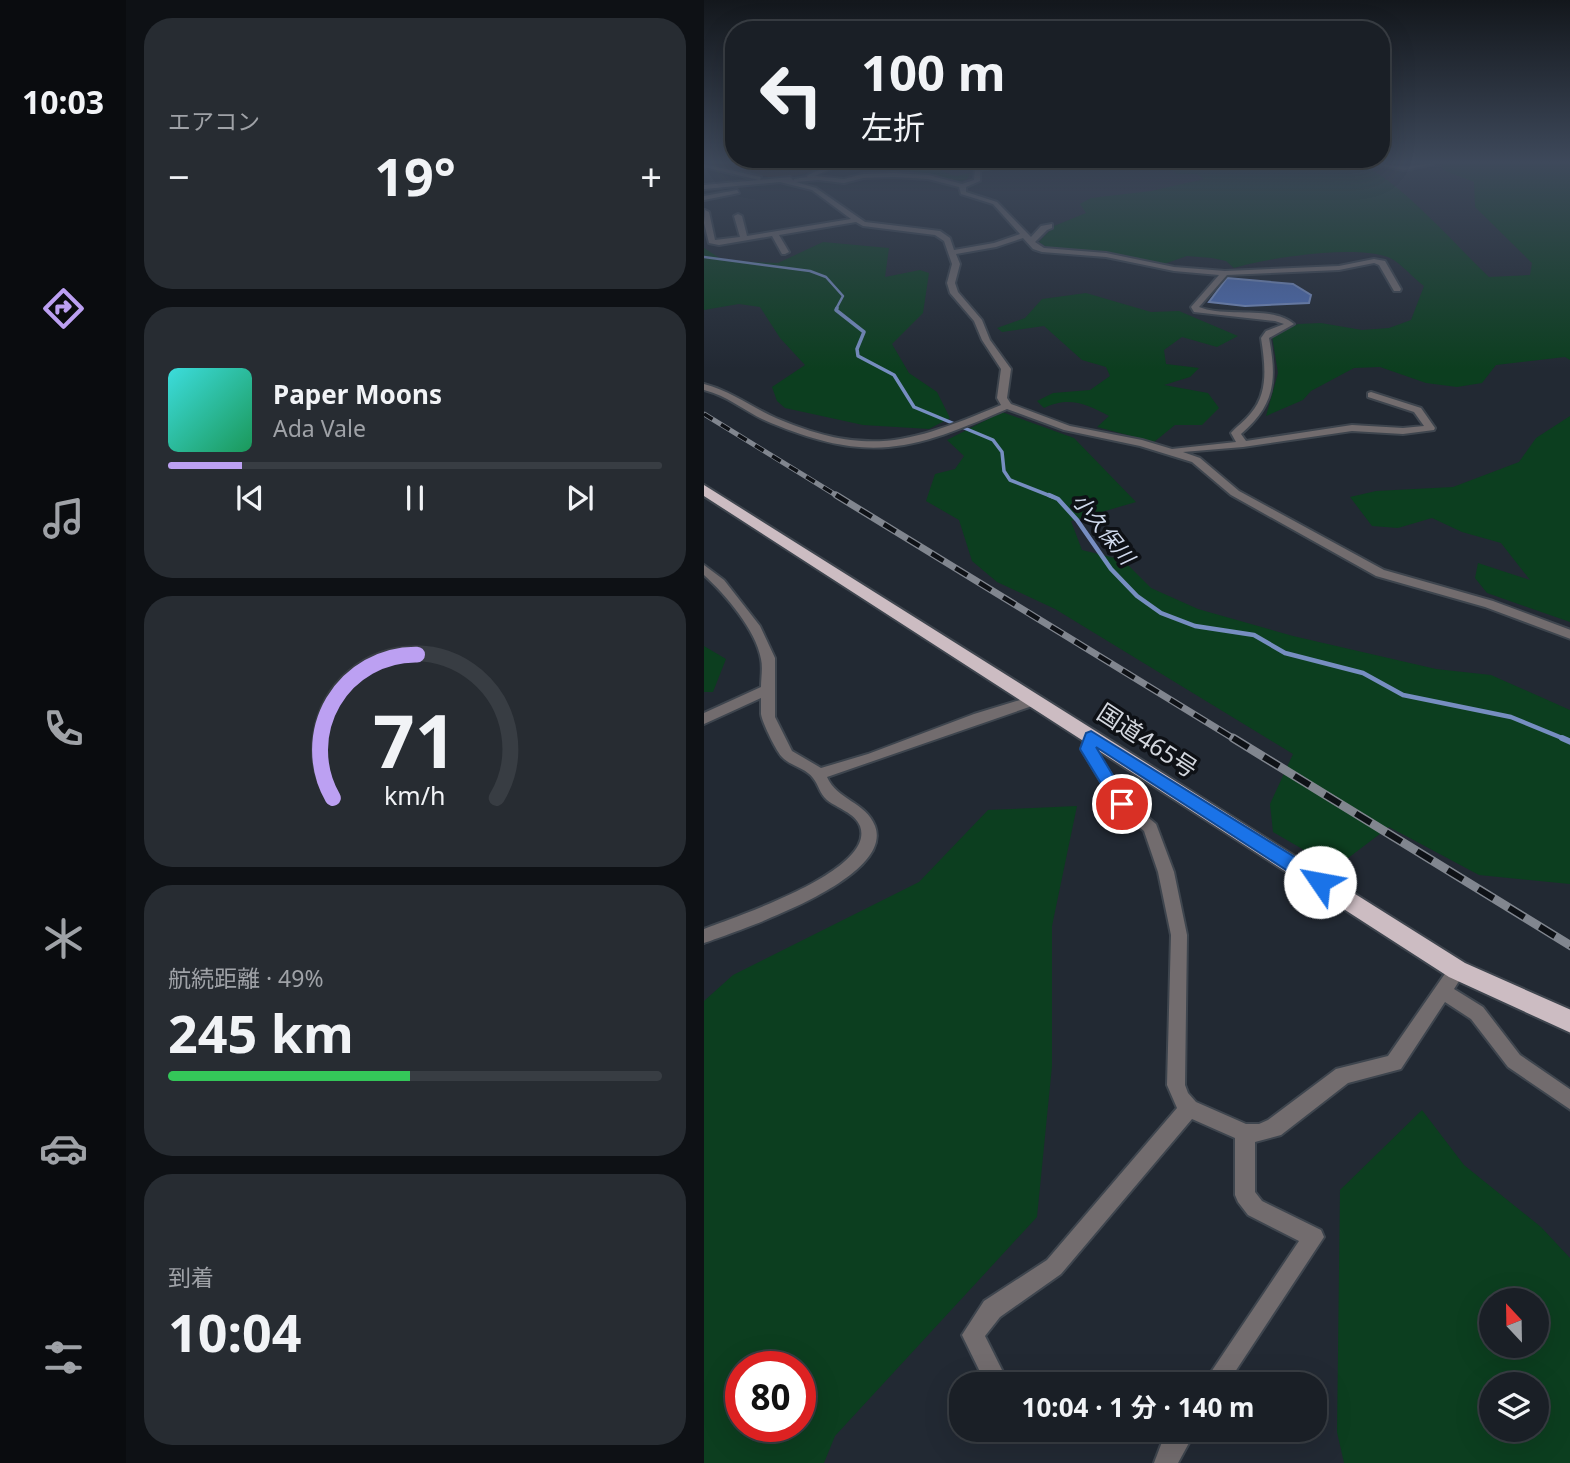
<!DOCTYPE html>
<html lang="ja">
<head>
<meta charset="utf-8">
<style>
	body { margin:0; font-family:"Noto Sans","Noto Sans JP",sans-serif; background:#272c32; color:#f1f3f6; height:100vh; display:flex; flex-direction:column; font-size:26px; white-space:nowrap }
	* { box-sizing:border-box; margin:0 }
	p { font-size:23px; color:#9fa2a7 }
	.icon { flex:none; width:38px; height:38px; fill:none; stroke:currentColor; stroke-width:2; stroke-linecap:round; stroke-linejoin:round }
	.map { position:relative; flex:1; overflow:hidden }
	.panel { display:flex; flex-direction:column; gap:18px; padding:18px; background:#0e1115; width:578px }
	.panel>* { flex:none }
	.top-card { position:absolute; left:21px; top:21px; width:665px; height:147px; border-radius:28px; box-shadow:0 7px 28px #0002,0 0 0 2px #383d43; background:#1a1f26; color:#f1f3f6; overflow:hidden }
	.needle { width:46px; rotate:338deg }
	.fabs { position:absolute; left:775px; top:1288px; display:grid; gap:14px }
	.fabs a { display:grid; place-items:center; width:70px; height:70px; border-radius:50%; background:#1a1f26; box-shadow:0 7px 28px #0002,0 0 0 2px #383d43; font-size:35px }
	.speed { position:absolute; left:21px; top:1351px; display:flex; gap:14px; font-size:35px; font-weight:700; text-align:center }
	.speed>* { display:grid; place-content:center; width:91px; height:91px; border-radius:50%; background:#1a1f26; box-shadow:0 7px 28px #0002,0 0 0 2px #383d43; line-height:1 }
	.speed .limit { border:10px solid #d22; background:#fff; color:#111 }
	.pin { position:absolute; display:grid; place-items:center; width:60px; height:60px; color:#fff; margin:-30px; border:4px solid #fff; border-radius:50%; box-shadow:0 2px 7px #0007 }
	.me { position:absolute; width:77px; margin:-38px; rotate:303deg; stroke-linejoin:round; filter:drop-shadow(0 0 5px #0008) }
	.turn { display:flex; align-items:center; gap:24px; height:147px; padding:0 21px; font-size:32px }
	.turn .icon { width:91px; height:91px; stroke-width:2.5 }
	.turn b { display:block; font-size:49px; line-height:60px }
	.big { font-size:52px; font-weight:700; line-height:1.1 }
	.panel .tile { flex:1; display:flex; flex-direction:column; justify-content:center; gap:10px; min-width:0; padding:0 24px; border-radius:28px; background:#272c32 }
	.panel .dial { align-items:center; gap:0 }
	.dial svg { height:182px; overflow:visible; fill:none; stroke:#383d43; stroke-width:7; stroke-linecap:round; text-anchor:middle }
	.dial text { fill:#f1f3f6; stroke:none }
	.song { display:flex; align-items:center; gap:21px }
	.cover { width:84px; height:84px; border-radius:10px; background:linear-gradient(135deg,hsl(180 70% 55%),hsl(150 70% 35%)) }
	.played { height:7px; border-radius:4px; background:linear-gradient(90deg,#bca0f2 15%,#383d43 15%) }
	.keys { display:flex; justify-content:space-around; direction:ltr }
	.heat { display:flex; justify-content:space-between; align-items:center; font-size:38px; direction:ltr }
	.charge { height:10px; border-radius:5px; background:linear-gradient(90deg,#34c759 49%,#383d43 0) }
	.trip { position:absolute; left:245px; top:1372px; width:378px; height:70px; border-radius:28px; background:#1a1f26; box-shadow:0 7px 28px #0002,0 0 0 2px #383d43; font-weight:700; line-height:70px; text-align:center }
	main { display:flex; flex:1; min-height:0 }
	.tab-bar { display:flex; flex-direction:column; width:126px; justify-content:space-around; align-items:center; background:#0a0c0f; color:#9fa2a7 }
	.tab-bar .icon { width:49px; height:49px }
	.tab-bar .selected { color:#bca0f2 }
	.tab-bar b { font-size:32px; color:#f1f3f6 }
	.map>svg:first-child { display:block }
	.education { fill:#3d2b24 }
	.green { fill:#0c3e1f; fill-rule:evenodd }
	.water { fill:#4f6eb4; stroke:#778ec1; stroke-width:2 }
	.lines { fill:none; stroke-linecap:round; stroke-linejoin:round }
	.stream-far3 { stroke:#778ec1; stroke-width:2.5 }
	.stream-far2 { stroke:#778ec1; stroke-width:3.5 }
	.stream-far1 { stroke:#778ec1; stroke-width:4.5 }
	.stream { stroke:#778ec1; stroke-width:6 }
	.minor-casing { stroke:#3e454e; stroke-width:4 }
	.trunk-casing { stroke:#3e454e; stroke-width:4 }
	.minor { fill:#726c6e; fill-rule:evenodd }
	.trunk { fill:#ccbcc2; fill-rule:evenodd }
	.rail-far2-casing { stroke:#81868f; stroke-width:5 }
	.rail-far1-casing { stroke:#81868f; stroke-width:7 }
	.rail-casing { stroke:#81868f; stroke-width:9 }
	.rail-far2 { stroke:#0e1116; stroke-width:3.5; stroke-dasharray:10; stroke-linecap:butt }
	.rail-far1 { stroke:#0e1116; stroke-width:4.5; stroke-dasharray:14; stroke-linecap:butt }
	.rail { stroke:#0e1116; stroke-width:6; stroke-dasharray:18; stroke-linecap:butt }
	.route { fill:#1a73e8; stroke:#114b97; stroke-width:2 }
	.labels { text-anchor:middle; stroke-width:7; stroke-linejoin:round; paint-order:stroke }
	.far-water-label { font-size:21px; font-style:italic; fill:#d0daed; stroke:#0e1116 }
	.street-label { font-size:24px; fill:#d3d7de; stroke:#0e1116 }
</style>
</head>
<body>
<main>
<nav class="tab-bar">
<b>10:03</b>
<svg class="icon selected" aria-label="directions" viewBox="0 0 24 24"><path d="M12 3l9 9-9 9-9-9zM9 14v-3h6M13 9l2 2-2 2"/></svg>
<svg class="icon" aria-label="music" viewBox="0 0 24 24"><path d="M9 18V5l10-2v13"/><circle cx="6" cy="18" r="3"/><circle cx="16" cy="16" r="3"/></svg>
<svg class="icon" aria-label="phone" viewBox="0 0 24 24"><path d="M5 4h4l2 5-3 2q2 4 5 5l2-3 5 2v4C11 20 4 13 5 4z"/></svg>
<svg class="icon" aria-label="climate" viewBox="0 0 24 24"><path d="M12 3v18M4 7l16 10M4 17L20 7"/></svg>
<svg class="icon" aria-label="car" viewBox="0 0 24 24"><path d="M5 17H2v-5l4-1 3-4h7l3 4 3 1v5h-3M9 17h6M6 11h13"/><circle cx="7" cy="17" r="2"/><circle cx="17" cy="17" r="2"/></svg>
<svg class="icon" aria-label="filters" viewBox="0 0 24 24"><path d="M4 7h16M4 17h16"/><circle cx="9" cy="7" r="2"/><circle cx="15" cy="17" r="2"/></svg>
</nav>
<section class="panel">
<div class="tile"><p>エアコン</p>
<div class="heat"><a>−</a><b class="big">19°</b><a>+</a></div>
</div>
<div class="tile">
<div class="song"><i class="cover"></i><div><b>Paper Moons</b><p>Ada Vale</p></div></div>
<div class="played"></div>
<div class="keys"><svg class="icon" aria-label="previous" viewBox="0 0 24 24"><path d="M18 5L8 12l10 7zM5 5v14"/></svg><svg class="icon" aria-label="pause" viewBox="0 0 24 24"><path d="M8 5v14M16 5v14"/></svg><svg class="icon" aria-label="next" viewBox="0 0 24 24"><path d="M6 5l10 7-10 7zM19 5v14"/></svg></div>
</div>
<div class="tile dial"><svg viewBox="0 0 100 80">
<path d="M14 69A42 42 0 1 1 86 69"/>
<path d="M14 69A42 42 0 0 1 51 6" stroke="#bca0f2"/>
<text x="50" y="56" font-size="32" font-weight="700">71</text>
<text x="50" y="72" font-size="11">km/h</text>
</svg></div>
<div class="tile"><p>航続距離 · 49%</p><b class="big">245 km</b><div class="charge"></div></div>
<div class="tile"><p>到着</p><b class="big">10:04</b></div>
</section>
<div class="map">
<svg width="867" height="1463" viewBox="0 0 867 1463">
	<rect width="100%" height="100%" fill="#222933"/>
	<!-- education -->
	<polygon class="education" points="6,164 126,164 109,172 73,179"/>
	<!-- green -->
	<g class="green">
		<polygon points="184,164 253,164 236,170 251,176 267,173 262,180 248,183"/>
		<path d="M450 164H655C692 176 754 248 785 277L826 275 828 263 771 207 770 182 739 170 737 164H866V360L861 357 792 365 778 383 753 387 722 383 676 367 650 368 607 391 599 400 562 416 574 373 568 336 594 324 617 323 658 330 685 328 707 320 720 286C709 278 698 264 686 258 655 244 562 258 530 268L522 261 508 258 483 256 460 264 393 251 345 249 335 242 350 226 382 213 376 204 387 198 447 191 500 179 493 174H473L465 167Z"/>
		<polygon points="119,242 185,248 181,277 216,270 225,273 219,313 188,344 205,373 233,392 246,418 225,429 159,425 81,408 73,401 68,387 101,365 76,338 56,307 35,304 0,310 0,248 20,261 74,263"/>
		<path d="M382 293 447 312 475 311 534 336 513 347 478 337 460 350 462 364 495 368 486 377 460 385 504 393 515 408 498 425H471L450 442 393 427 405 416C382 404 365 396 340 408L333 401 349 393 386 390 406 376 402 367 378 360 340 326 298 332 293 328 321 318 338 299Z"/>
		<polygon points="298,412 370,438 432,502 367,521 378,550 419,560 447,588 494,609 589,636 732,669 787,675 866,710 866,884 775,875 685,827 631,868 569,832 566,804 589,754 351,609 293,582 268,561 255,520 222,501 231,474 251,469 260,456 243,440"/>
		<polygon points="866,416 866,622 783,593 771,578 774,563 826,580 797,543 758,532 728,518 694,528 668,526 646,497 672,491 749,487 815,462 832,438"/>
		<polygon points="0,646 22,659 9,692 0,692"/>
		<path d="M373 806 348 926V1066L333 1217 131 1436 120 1463H0V1001L29 975 215 882 284 810ZM37 1367H96V1426H37Z"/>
		<path d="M718 1110 760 1165 837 1227 866 1258V1463H640L633 1432 636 1190ZM788 1300H833V1346H788ZM788 1384H833V1430H788Z"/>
	</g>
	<!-- water -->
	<polygon class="water" points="523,278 589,284 607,295 605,303 541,306 505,302"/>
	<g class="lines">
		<!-- stream-far3 -->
		<polyline class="stream-far3" points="0,257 106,271 122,277 139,296 132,309"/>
		<!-- stream-far2 -->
		<polyline class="stream-far2" points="133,308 132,310 160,332 153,349 154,356 190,375 210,407 289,440 298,452 300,471 306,480 349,497"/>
		<!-- stream-far1 -->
		<polyline class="stream-far1" points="345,495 354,499 373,520 407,569 433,596 457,613 491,626 550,635 581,653 659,673 699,695 807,717 863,740"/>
		<!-- stream -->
		<polyline class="stream" points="858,738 867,742"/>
		<!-- minor casing -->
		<g class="minor-casing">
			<g id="minor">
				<path d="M0 164 57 177 56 180 86 177 90 181V179L103 177 104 175 128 164H136L111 176 140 179 159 174 190 173 224 175 258 184 270 180 271 168 298 164V166L276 170V181L262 187V192L293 202 327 237 337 226 348 224V228L343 230 331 242 340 248 402 253 470 267 521 271 635 266 670 259 681 261 697 289 696 291H690L675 265 670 263 635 270 523 275 495 307C522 318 569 305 590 324L565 338C573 380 571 405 537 434L542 441 648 425 699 428 720 426 710 412 664 397V393L667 392 717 408 731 428 730 430 699 434 648 431 539 447 479 452 496 458 535 491 680 570 789 601 867 630V639L781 607 672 576 527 495 488 462 436 446 360 430 303 409C209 450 166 464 67 423 44 414 25 396 0 390V384C27 391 47 407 72 418 166 458 208 442 297 405L293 398 297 369 278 340 270 321 246 293 243 283 248 264 240 241 231 235 159 226 152 222 75 235 85 252 81 254H78L68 236 15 245 5 243 0 223 1 210 5 212 11 240 36 237 30 216 34 214 38 216 43 236 147 219 108 190 76 182 0 189V185L55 180 0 167ZM190 177 224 179 255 187 257 194 289 204 316 234 290 243 250 250 246 238 236 231 161 222 112 188 92 182 114 180 140 183 159 178ZM319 238 329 249 338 252 402 257 470 271 515 275 487 307 490 312 571 321 580 324 562 331 557 338C561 364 565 392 547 413 541 421 533 426 527 433L532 442 468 449 438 440 366 426 307 404 303 398 307 369 286 340 278 320 254 292 251 283 256 264 252 254 292 247Z"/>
				<polygon points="669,164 700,166 730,164 700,170"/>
				<polygon points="33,190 35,193 0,200 0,196"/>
				<path d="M0 565 20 580 56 626 71 658V717L88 751 117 768 164 754 270 714 329 696 336 701 334 704 123 777C133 800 162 802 171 826 191 879 36 930 0 943V929C30 917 173 871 156 826 151 813 133 808 123 800 115 793 115 785 109 778 102 768 86 766 78 757 72 751 58 722 57 714 57 709 57 703 57 698L0 724V713L57 687C57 678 59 668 57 659 52 630 21 594 0 575Z"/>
				<polygon points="387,732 394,737 391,749 423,800 452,824 470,872 483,935 481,1085 484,1093 492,1102 542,1124 555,1124 564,1120 632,1069 684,1056 747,965 753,963 759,965 762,970 750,989 779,1007 816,1055 867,1090 867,1110 804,1067 767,1019 741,1002 697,1069 644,1083 577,1135 551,1142 551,1192 558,1201 617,1230 620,1237 523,1384 499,1384 595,1241 544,1215 534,1202 531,1195 531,1138 488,1119 357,1274 296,1317 281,1336 305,1384 282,1384 258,1335 280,1301 343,1260 473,1108 463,1085 467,935 454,872 440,831 413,808 377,749 382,733"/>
				<polygon points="466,1430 492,1430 474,1463 450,1463 458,1442"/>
			</g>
		</g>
		<!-- trunk casing -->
		<g class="trunk-casing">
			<polygon id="trunk" points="0,485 761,963 867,1010 867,1033 745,977 0,496"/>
		</g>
		<!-- minor -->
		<use href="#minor" class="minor"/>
		<!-- trunk -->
		<use href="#trunk" class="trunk"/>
		<!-- rail-far2 casing -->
		<g class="rail-far2-casing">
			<polyline id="rail-far2" points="0,414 135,497"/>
		</g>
		<!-- rail-far1 casing -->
		<g class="rail-far1-casing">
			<polyline id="rail-far1" points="132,495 532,740"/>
		</g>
		<!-- rail casing -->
		<g class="rail-casing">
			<polyline id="rail" points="529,738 867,946"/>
		</g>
		<!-- rail-far2 -->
		<use href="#rail-far2" class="rail-far2"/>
		<!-- rail-far1 -->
		<use href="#rail-far1" class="rail-far1"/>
		<!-- rail -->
		<use href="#rail" class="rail"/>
	</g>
	<!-- sky -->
	<linearGradient id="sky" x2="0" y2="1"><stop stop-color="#13171c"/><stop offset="0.44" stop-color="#3e495b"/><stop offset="1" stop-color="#3e495b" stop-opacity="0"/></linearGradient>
	<rect width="867" height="369" fill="url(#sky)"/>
	<!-- route -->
	<polygon class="route" points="387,731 623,877 625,882 623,888 610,888 392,747 426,804 418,810 412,808 376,749 382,733"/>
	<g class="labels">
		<!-- far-water labels -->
		<g class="far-water-label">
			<text transform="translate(399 529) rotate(51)" y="7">小久保川</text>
		</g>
		<!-- street labels -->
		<g class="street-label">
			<text transform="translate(443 741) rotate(33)" y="8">国道465号</text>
		</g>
	</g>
</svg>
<div class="fabs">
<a><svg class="needle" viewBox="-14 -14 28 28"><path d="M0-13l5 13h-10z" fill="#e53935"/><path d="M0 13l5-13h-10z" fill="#9fa2a7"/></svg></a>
<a><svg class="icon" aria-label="layers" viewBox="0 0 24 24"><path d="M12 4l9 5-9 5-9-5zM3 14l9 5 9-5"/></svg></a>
</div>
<div class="speed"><div class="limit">80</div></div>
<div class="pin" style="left:418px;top:804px;background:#d93025"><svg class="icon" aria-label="arrive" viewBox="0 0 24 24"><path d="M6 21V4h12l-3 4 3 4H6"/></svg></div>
<svg class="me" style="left:616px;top:882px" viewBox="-20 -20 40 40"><circle r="19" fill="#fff"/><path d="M0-13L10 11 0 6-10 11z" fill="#1a73e8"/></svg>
<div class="trip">10:04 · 1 分 · 140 m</div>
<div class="top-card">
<div class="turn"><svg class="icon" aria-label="left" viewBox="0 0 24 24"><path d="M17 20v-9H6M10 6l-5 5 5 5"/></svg><div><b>100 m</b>左折</div></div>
</div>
</div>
</main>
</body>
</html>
